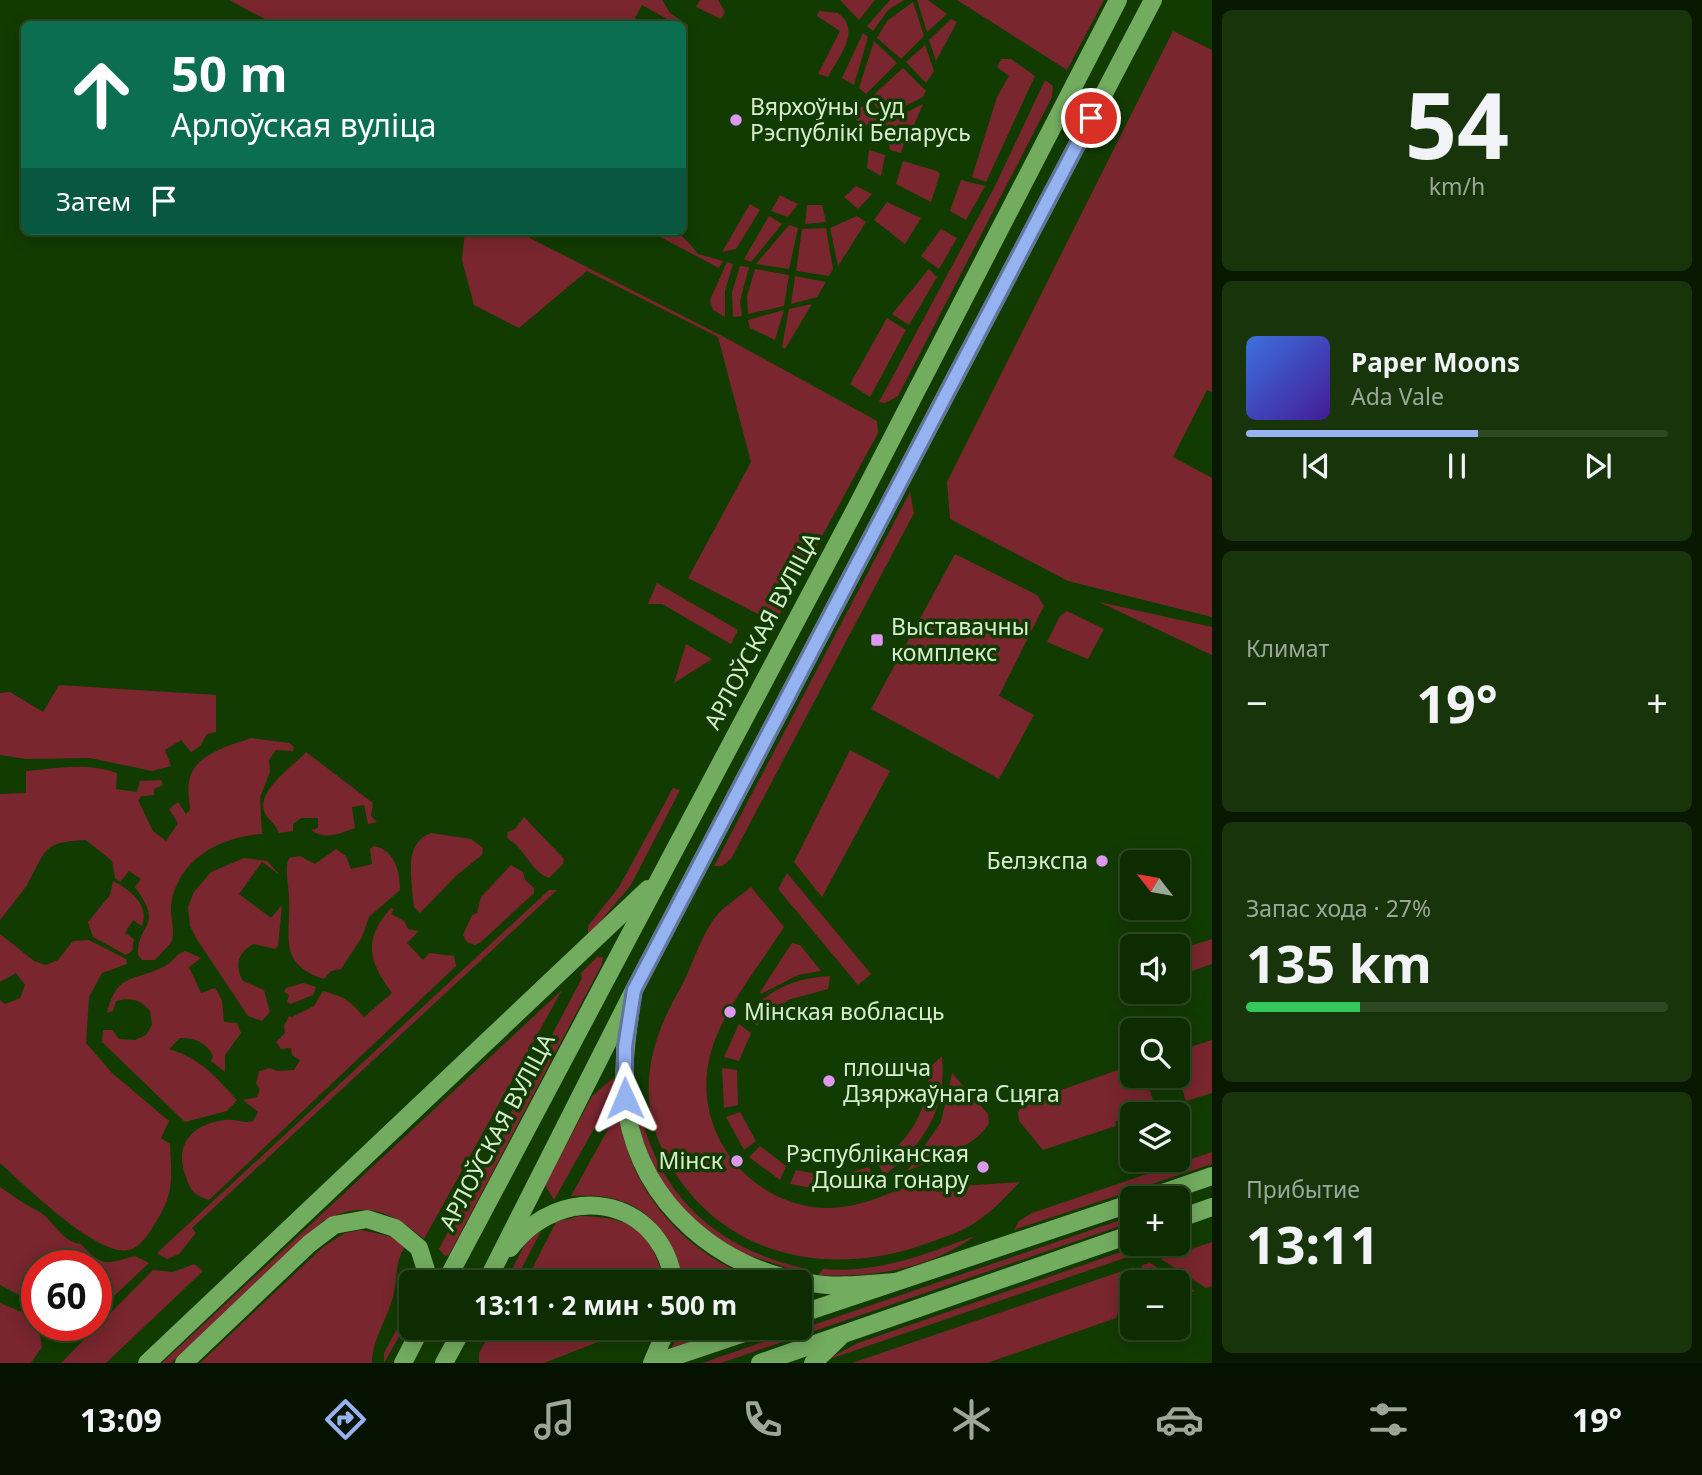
<!DOCTYPE html>
<html lang="ru">
<head>
<meta charset="utf-8">
<style>
	body { margin:0; font-family:"Noto Sans",sans-serif; background:#17340b; color:#f1f3f6; height:100vh; display:flex; flex-direction:column; font-size:26px; white-space:nowrap }
	* { box-sizing:border-box; margin:0 }
	p { font-size:23px; color:#9ba799 }
	.icon { flex:none; width:38px; height:38px; fill:none; stroke:currentColor; stroke-width:2; stroke-linecap:round; stroke-linejoin:round }
	.map { position:relative; flex:1; overflow:hidden }
	.drawer { display:flex; flex-direction:column; gap:10px; padding:10px; background:#081801; width:490px }
	.drawer>* { flex:none }
	.guide { position:absolute; left:21px; top:21px; width:665px; height:214px; border-radius:10px; box-shadow:0 4px 18px #0003,0 0 0 2px #2e4823; background:#0b6e4f; color:#fff; overflow:hidden }
	.needle { width:46px; rotate:301deg }
	.controls { position:absolute; left:1120px; top:850px; display:grid; gap:14px }
	.controls a { display:grid; place-items:center; width:70px; height:70px; border-radius:10px; background:#0e2c01; box-shadow:0 4px 18px #0003,0 0 0 2px #2e4823; font-size:35px }
	.speed { position:absolute; left:21px; top:1250px; display:flex; gap:14px; font-size:35px; font-weight:700; text-align:center }
	.speed>* { display:grid; place-content:center; width:91px; height:91px; border-radius:50%; background:#0e2c01; box-shadow:0 4px 18px #0003,0 0 0 2px #2e4823; line-height:1 }
	.speed .limit { border:10px solid #d22; background:#fff; color:#111 }
	.pin { position:absolute; display:grid; place-items:center; width:60px; height:60px; color:#fff; margin:-30px; border:4px solid #fff; border-radius:50%; box-shadow:0 2px 7px #0007 }
	.me { position:absolute; width:77px; margin:-38px; rotate:359deg; stroke-linejoin:round; filter:drop-shadow(0 0 5px #0008) }
	.turn { display:flex; align-items:center; gap:24px; height:147px; padding:0 35px; font-size:32px }
	.turn .icon { width:91px; height:91px; stroke-width:2.5 }
	.turn b { display:block; font-size:49px; line-height:60px }
	.then { display:flex; align-items:center; height:66px; padding:0 35px; background:#0003; gap:14px; font-size:26px }
	.big { font-size:52px; font-weight:700; line-height:1.1 }
	.drawer .tile { flex:1; display:flex; flex-direction:column; justify-content:center; gap:10px; min-width:0; padding:0 24px; border-radius:10px; background:#17340b }
	.drawer .dial { align-items:center; gap:0 }
	.dial b { font-size:91px; line-height:1 }
	.song { display:flex; align-items:center; gap:21px }
	.cover { width:84px; height:84px; border-radius:10px; background:linear-gradient(135deg,hsl(220 70% 55%),hsl(260 70% 35%)) }
	.played { height:7px; border-radius:4px; background:linear-gradient(90deg,#95b2f1 55%,#2e4823 55%) }
	.keys { display:flex; justify-content:space-around; direction:ltr }
	.heat { display:flex; justify-content:space-between; align-items:center; font-size:38px; direction:ltr }
	.charge { height:10px; border-radius:5px; background:linear-gradient(90deg,#34c759 27%,#2e4823 0) }
	.trip { position:absolute; left:399px; top:1270px; width:413px; height:70px; border-radius:10px; background:#0e2c01; box-shadow:0 4px 18px #0003,0 0 0 2px #2e4823; font-weight:700; line-height:70px; text-align:center }
	.dock { display:flex; height:112px; justify-content:space-around; align-items:center; background:#061200; color:#9ba799 }
	.dock .icon { width:49px; height:49px }
	.dock .current { color:#95b2f1 }
	.dock b { font-size:32px; color:#f1f3f6 }
	main { display:flex; flex:1; min-height:0 }
	.map>svg:first-child { display:block }
	.green { fill:#79262e }
	.lines { fill:none; stroke-linecap:round; stroke-linejoin:round }
	.primary { stroke:#72ac5f; stroke-width:18 }
	.route-casing { stroke:#61749d; stroke-width:18 }
	.route { stroke:#95b2f1; stroke-width:12 }
	.poi-dot { fill:#de98f2; stroke:#123b01; stroke-width:2.5 }
	.labels { text-anchor:middle; stroke-width:7; stroke-linejoin:round; paint-order:stroke }
	.poi-label { font-size:23px; fill:#d6edcf; stroke:#123b01; text-anchor:start }
	.street-label { font-size:23px; fill:#d6edcf; stroke:#123b01 }
</style>
</head>
<body>
<main>
<div class="map">
<svg width="1212" height="1363" viewBox="0 0 1212 1363">
	<rect width="100%" height="100%" fill="#123b01"/>
	<!-- green -->
	<g class="green">
		<polygon points="229,0 662,0 670,13 688,25 687,31 682,24 676,24 642,5 635,18 640,21 639,24 274,24"/>
		<polygon points="700,0 718,0 725,12 721,19 696,7"/>
		<polygon points="840,0 875,0 859,20"/>
		<polygon points="890,0 904,0 888,10 873,31 867,26"/>
		<polygon points="917,0 928,0 947,14 927,32"/>
		<polygon points="957,0 1104,0 1067,70"/>
		<polygon points="913,2 924,36 901,59 877,38 887,21"/>
		<path d="M819 11 838 13C862 31 839 56 828 77L818 74 840 31 817 16Z"/>
		<polygon points="951,19 957,22 936,61 929,40"/>
		<polygon points="1173,31 1212,50 1212,392 1207,390 1173,457 1212,478 1212,617 1068,581 950,519 947,482"/>
		<polygon points="863,33 868,37 854,85 842,78"/>
		<polygon points="874,41 897,63 866,94 859,88"/>
		<polygon points="925,45 934,71 926,83 906,62"/>
		<polygon points="1001,59 1011,59 1035,76 986,182 972,177 997,97 1009,76 997,67"/>
		<polygon points="903,68 926,91 923,97 883,117 870,98"/>
		<polygon points="1045,80 1053,86 1052,97 898,396 885,403 879,402 995,186"/>
		<polygon points="867,103 877,120 862,127 852,114"/>
		<polygon points="923,104 912,130 907,133 901,153 890,150 885,123"/>
		<polygon points="869,150 885,155 881,176 867,168"/>
		<polygon points="903,161 937,171 940,174 931,202 896,184"/>
		<polygon points="961,180 985,186 966,220 950,211"/>
		<polygon points="856,186 872,194 858,209 844,197"/>
		<polygon points="780,195 798,204 788,217 771,211"/>
		<polygon points="887,202 921,218 905,244 874,220"/>
		<polygon points="750,204 760,210 736,249 722,252"/>
		<polygon points="807,205 822,205 826,222 805,224"/>
		<polygon points="769,216 782,224 751,262 744,259"/>
		<polygon points="857,216 866,222 838,266 830,228"/>
		<polygon points="789,225 798,228 789,269 756,264"/>
		<polygon points="826,228 833,269 829,276 796,271 802,229"/>
		<polygon points="941,229 957,238 939,269 921,256"/>
		<polygon points="465,231 525,231 524,235 726,338 877,421 878,433 775,623 688,578 751,462 718,337 587,271 519,328 474,305 462,260"/>
		<path d="M649 231C677 231 680 231 698 254L723 261 719 268Z"/>
		<polygon points="727,262 733,264 725,291 725,317 713,310 710,300"/>
		<polygon points="740,266 749,267 740,301 742,316 733,317 732,292"/>
		<polygon points="755,269 789,275 784,306 748,314 747,296"/>
		<polygon points="929,269 937,277 909,325 892,314"/>
		<polygon points="795,276 826,282 817,297 791,304"/>
		<polygon points="812,304 785,349 782,347 789,309"/>
		<polygon points="784,310 775,340 750,328 748,320"/>
		<polygon points="887,318 906,330 870,397 850,384"/>
		<polygon points="910,492 914,513 731,859 722,866 714,866"/>
		<polygon points="955,554 1037,595 1044,606 999,696 1034,715 999,779 871,709"/>
		<polygon points="657,583 738,630 731,644 662,604 648,604"/>
		<polygon points="1099,602 1212,627 1212,655"/>
		<polygon points="1067,611 1104,629 1088,659 1047,642 1060,616"/>
		<polygon points="686,644 712,659 674,683"/>
		<polygon points="59,685 216,695 216,732 207,734 200,746 191,752 181,740 165,750 171,766 152,771 90,758 26,759 0,755 0,693 10,692 43,712"/>
		<path d="M251 738 289 743 294 747 293 751 276 750 269 760 270 772 260 797 262 834C221 837 178 858 171 905 170 918 176 930 171 943L155 960H142L138 955C137 922 165 928 135 887L141 879 129 871 120 882 115 878 112 861 86 840C41 842 47 850 27 885 19 897 9 908 0 920V794L26 793V771C57 768 87 762 117 773L116 789 137 792 140 781 161 780 163 785 154 789V795L142 796 138 800 153 831 166 841 178 823 169 809 178 802 186 814 190 810C190 802 187 790 189 782 193 754 229 746 251 738Z"/>
		<polygon points="850,750 890,771 822,897 794,862"/>
		<path d="M306 752 373 803 371 816 377 822 368 824 364 805 352 807 355 828C340 833 325 841 311 830L318 828V818H301L293 824V831L279 833C276 825 270 821 266 815 252 793 294 766 306 752Z"/>
		<polygon points="673,788 680,790 631,885 588,936 588,926 619,887"/>
		<path d="M524 817 564 859 563 864 549 878C530 871 525 848 508 839L507 832 515 829Z"/>
		<path d="M431 833 471 839 483 848 482 855 458 874 420 913 414 907 413 900C412 875 403 844 431 833Z"/>
		<path d="M374 846C395 850 400 872 400 890L369 917 362 937 341 969 331 971 324 979C277 964 291 936 289 897 289 885 284 869 289 858L300 856 315 864 336 849 346 856 351 869 372 864 370 849Z"/>
		<path d="M244 858 267 861 280 875 262 862 239 894 271 918 282 905 278 946 275 949 254 944C238 951 234 966 243 981L264 990 270 1012 262 1021 248 1016 196 938 190 926 188 907 194 892 211 872Z"/>
		<polygon points="511,865 523,872 525,880 534,888 534,893 481,942 475,945 467,942 463,935 472,915 477,913 481,897"/>
		<polygon points="787,873 871,974 858,985 778,889"/>
		<path d="M113 881C130 890 150 904 142 926L133 920 125 933 134 939 132 951 126 955 93 937 88 922 110 895Z"/>
		<path d="M751 887 784 927C760 965 720 1013 710 1056 691 1130 748 1205 825 1208 855 1209 883 1196 911 1185L915 1189 1020 1182C1004 1199 988 1216 968 1227 956 1234 941 1238 928 1243 831 1279 723 1258 669 1163 635 1102 647 1045 680 989 692 968 702 931 718 914 727 904 741 896 751 887Z"/>
		<polygon points="549,890 557,890 192,1228 196,1233 179,1254 167,1259 157,1253"/>
		<path d="M391 908 394 909 391 914 404 921 408 929 419 931 407 943 423 960 429 953 454 956 456 966 209 1200C193 1195 190 1190 185 1174 174 1143 194 1123 226 1120 236 1119 242 1124 253 1121L258 1112 243 1100 257 1097 260 1089 256 1084 259 1071 270 1068 277 1071 294 1070 300 1060 292 1055 291 1048 281 1049 276 1042 285 1033 284 1026 289 1016 292 1017 314 1006 323 991C345 997 349 1000 364 1017L392 993C369 962 362 940 391 908Z"/>
		<path d="M0 934 34 961 46 965 58 960 73 941 89 940 126 959 127 964 102 973 89 997 86 1043 112 1073 169 1121 161 1138 170 1144C172 1185 174 1195 151 1230 146 1237 140 1246 132 1249 101 1262 23 1183 0 1163V1000L5 1004 20 998 25 985 16 973 0 982Z"/>
		<polygon points="1212,939 1212,964 1178,976 1178,950"/>
		<polygon points="792,943 800,945 821,971 798,975 761,994 760,992"/>
		<path d="M185 951 201 958 189 967 201 993 215 988 222 1000 224 1022 237 1023 241 1033 225 1055V1072L211 1061 213 1056C206 1042 195 1038 180 1038L169 1049C203 1060 213 1075 237 1100L227 1111 185 1122 102 1042 103 1030H112L119 1039 135 1040 146 1035 152 1025 150 1011C141 999 130 997 116 1001L113 1011 107 1013C117 973 132 982 163 967 173 963 175 954 185 951Z"/>
		<polygon points="597,957 603,957 602,964 449,1255 445,1256 439,1249 582,978 581,973"/>
		<path d="M830 976 828 989 788 1000 757 1025 746 1015C768 990 797 977 830 976Z"/>
		<polygon points="303,983 316,987 313,995 291,1004 287,1002 289,995 284,992 286,988"/>
		<path d="M562 990 424 1239C389 1210 364 1200 323 1221L171 1363H162Z"/>
		<polygon points="739,1024 751,1033 739,1061 724,1057"/>
		<polygon points="1212,1040 1212,1093 1186,1101 1178,1076 1178,1051"/>
		<path d="M942 1056C947 1107 925 1145 884 1175L877 1162C911 1141 929 1108 929 1068Z"/>
		<polygon points="1132,1065 1132,1076 1145,1076 1155,1106 1131,1113 1131,1116 1115,1122 1116,1126 1043,1150 1019,1121 1018,1112 1024,1103"/>
		<polygon points="722,1068 737,1070 738,1105 724,1108"/>
		<path d="M952 1073 988 1114 989 1123C978 1146 929 1162 907 1171L941 1122Z"/>
		<polygon points="614,1077 614,1093 554,1200 545,1185 592,1096"/>
		<path d="M638 1103C657 1195 716 1250 808 1269L806 1274 739 1252 685 1215 650 1165 633 1105Z"/>
		<path d="M618 1111C629 1193 689 1260 769 1283H682C667 1221 637 1191 571 1196Z"/>
		<polygon points="740,1112 756,1141 744,1150 726,1117"/>
		<polygon points="760,1146 786,1166 780,1180 749,1157"/>
		<polygon points="1212,1152 1212,1164 1014,1230 1019,1221 1032,1213"/>
		<polygon points="869,1167 875,1180 838,1191 836,1176"/>
		<polygon points="796,1170 827,1176 827,1191 790,1184"/>
		<path d="M0 1187C13 1196 24 1204 38 1211 53 1219 61 1242 81 1244 103 1268 105 1264 135 1256L149 1263 96 1313V1265H37V1304L0 1285Z"/>
		<path d="M580 1216C634 1217 650 1231 665 1283H525L556 1222Z"/>
		<polygon points="1132,1216 1132,1222 721,1363 702,1363"/>
		<path d="M361 1230 393 1237 405 1247C394 1262 398 1283 392 1300 386 1321 372 1341 372 1363H200L323 1247 345 1233Z"/>
		<polygon points="541,1231 514,1283 505,1283 526,1242"/>
		<path d="M975 1236C928 1269 875 1278 818 1275L823 1269C877 1274 926 1254 975 1236Z"/>
		<polygon points="1212,1242 1212,1286 1206,1288 1161,1259"/>
		<polygon points="1144,1244 1145,1251 824,1361 858,1343"/>
		<polygon points="1150,1263 1195,1291 1178,1297 1178,1283 1136,1283 1142,1265"/>
		<polygon points="194,1264 203,1271 106,1363 61,1363 153,1270 173,1272"/>
		<polygon points="1134,1267 1116,1318 987,1363 852,1363"/>
		<polygon points="411,1302 411,1316 384,1363 384,1353"/>
		<path d="M0 1303C28 1315 38 1315 42 1347L31 1363H0Z"/>
		<polygon points="493,1328 634,1328 544,1363 479,1363 479,1353"/>
		<polygon points="711,1328 732,1328 671,1348 676,1340"/>
	</g>
	<g class="lines">
		<!-- primary -->
		<g class="primary">
			<path d="M631 1007C626 1042 621 1078 627 1113 643 1205 719 1269 810 1283 838 1288 867 1284 895 1282"/>
			<polyline points="1145,1199 1212,1176"/>
			<polyline points="1178,1219 1212,1207"/>
			<path d="M510 1248C561 1181 660 1194 674 1283"/>
			<polyline points="445,1283 856,508 1118,0"/>
			<polyline points="486,1283 634,990 1153,0"/>
			<polyline points="800,1314 1132,1203"/>
			<polyline points="147,1363 648,889"/>
			<polyline points="184,1363 309,1244 334,1225 367,1219 395,1228 419,1248 430,1283"/>
			<polyline points="403,1363 421,1328"/>
			<polyline points="444,1363 463,1328"/>
			<polyline points="652,1363 667,1328"/>
			<polyline points="655,1363 759,1328"/>
			<polyline points="760,1363 1132,1234"/>
			<polyline points="813,1363 839,1338"/>
		</g>
	</g>
	<g class="lines">
		<!-- route casing -->
		<g class="route-casing">
			<polyline id="route" points="625,1098 625,1047 634,990 1091,118"/>
		</g>
		<!-- route -->
		<use href="#route" class="route"/>
	</g>
	<!-- markers -->
	<g class="poi-dot">
		<circle cx="736" cy="120" r="7"/>
		<rect x="870" y="633" width="14" height="14" rx="3.5"/>
		<circle cx="1102" cy="861" r="7"/>
		<circle cx="730" cy="1012" r="7"/>
		<circle cx="829" cy="1081" r="7"/>
		<circle cx="737" cy="1161" r="7"/>
		<circle cx="983" cy="1167" r="7"/>
	</g>
	<g class="labels">
		<!-- poi labels -->
		<g class="poi-label">
			<text x="750" y="115">Вярхоўны Суд<tspan x="750" dy="26">Рэспублікі Беларусь</tspan></text>
			<text x="891" y="635">Выставачны<tspan x="891" dy="26">комплекс</tspan></text>
			<text x="1088" y="869" text-anchor="end">Белэкспа</text>
			<text x="744" y="1020">Мінская вобласць</text>
			<text x="843" y="1076">плошча<tspan x="843" dy="26">Дзяржаўнага Сцяга</tspan></text>
			<text x="969" y="1162" text-anchor="end">Рэспубліканская<tspan x="969" dy="26">Дошка гонару</tspan></text>
			<text x="723" y="1169" text-anchor="end">Мінск</text>
		</g>
		<!-- street labels -->
		<g class="street-label">
			<text transform="translate(762 631) rotate(-62)" y="8">АРЛОЎСКАЯ ВУЛІЦА</text>
			<text transform="translate(497 1132) rotate(-62)" y="8">АРЛОЎСКАЯ ВУЛІЦА</text>
		</g>
	</g>
</svg>
<div class="controls">
<a><svg class="needle" viewBox="-14 -14 28 28"><path d="M0-13l5 13h-10z" fill="#e53935"/><path d="M0 13l5-13h-10z" fill="#9ba799"/></svg></a>
<a><svg class="icon" aria-label="sound" viewBox="0 0 24 24"><path d="M4 9h4l5-4v14l-5-4H4zM17 9q2 3 0 6"/></svg></a>
<a><svg class="icon" aria-label="search" viewBox="0 0 24 24"><circle cx="10" cy="10" r="6"/><path d="M15 15l6 6"/></svg></a>
<a><svg class="icon" aria-label="layers" viewBox="0 0 24 24"><path d="M12 4l9 5-9 5-9-5zM3 14l9 5 9-5"/></svg></a>
<a>+</a>
<a>−</a>
</div>
<div class="speed"><div class="limit">60</div></div>
<div class="pin" style="left:1091px;top:118px;background:#d93025"><svg class="icon" aria-label="arrive" viewBox="0 0 24 24"><path d="M6 21V4h12l-3 4 3 4H6"/></svg></div>
<svg class="me" style="left:625px;top:1098px" viewBox="-20 -20 40 40"><path d="M0-17L14 15 0 8-14 15z" fill="#95b2f1" stroke="#fff" stroke-width="4"/></svg>
<div class="trip">13:11 · 2 мин · 500 m</div>
<div class="guide">
<div class="turn"><svg class="icon" aria-label="ahead" viewBox="0 0 24 24"><path d="M12 20V5M6 11l6-6 6 6"/></svg><div><b>50 m</b>Арлоўская вуліца</div></div>
<div class="then">Затем<svg class="icon" aria-label="arrive" viewBox="0 0 24 24"><path d="M6 21V4h12l-3 4 3 4H6"/></svg></div>
</div>
</div>
<section class="drawer">
<div class="tile dial"><b>54</b><p>km/h</p></div>
<div class="tile">
<div class="song"><i class="cover"></i><div><b>Paper Moons</b><p>Ada Vale</p></div></div>
<div class="played"></div>
<div class="keys"><svg class="icon" aria-label="previous" viewBox="0 0 24 24"><path d="M18 5L8 12l10 7zM5 5v14"/></svg><svg class="icon" aria-label="pause" viewBox="0 0 24 24"><path d="M8 5v14M16 5v14"/></svg><svg class="icon" aria-label="next" viewBox="0 0 24 24"><path d="M6 5l10 7-10 7zM19 5v14"/></svg></div>
</div>
<div class="tile"><p>Климат</p>
<div class="heat"><a>−</a><b class="big">19°</b><a>+</a></div>
</div>
<div class="tile"><p>Запас хода · 27%</p><b class="big">135 km</b><div class="charge"></div></div>
<div class="tile"><p>Прибытие</p><b class="big">13:11</b></div>
</section>
</main>
<nav class="dock">
<b>13:09</b>
<svg class="icon current" aria-label="directions" viewBox="0 0 24 24"><path d="M12 3l9 9-9 9-9-9zM9 14v-3h6M13 9l2 2-2 2"/></svg>
<svg class="icon" aria-label="music" viewBox="0 0 24 24"><path d="M9 18V5l10-2v13"/><circle cx="6" cy="18" r="3"/><circle cx="16" cy="16" r="3"/></svg>
<svg class="icon" aria-label="phone" viewBox="0 0 24 24"><path d="M5 4h4l2 5-3 2q2 4 5 5l2-3 5 2v4C11 20 4 13 5 4z"/></svg>
<svg class="icon" aria-label="climate" viewBox="0 0 24 24"><path d="M12 3v18M4 7l16 10M4 17L20 7"/></svg>
<svg class="icon" aria-label="car" viewBox="0 0 24 24"><path d="M5 17H2v-5l4-1 3-4h7l3 4 3 1v5h-3M9 17h6M6 11h13"/><circle cx="7" cy="17" r="2"/><circle cx="17" cy="17" r="2"/></svg>
<svg class="icon" aria-label="filters" viewBox="0 0 24 24"><path d="M4 7h16M4 17h16"/><circle cx="9" cy="7" r="2"/><circle cx="15" cy="17" r="2"/></svg>
<b>19°</b>
</nav>
</body>
</html>
